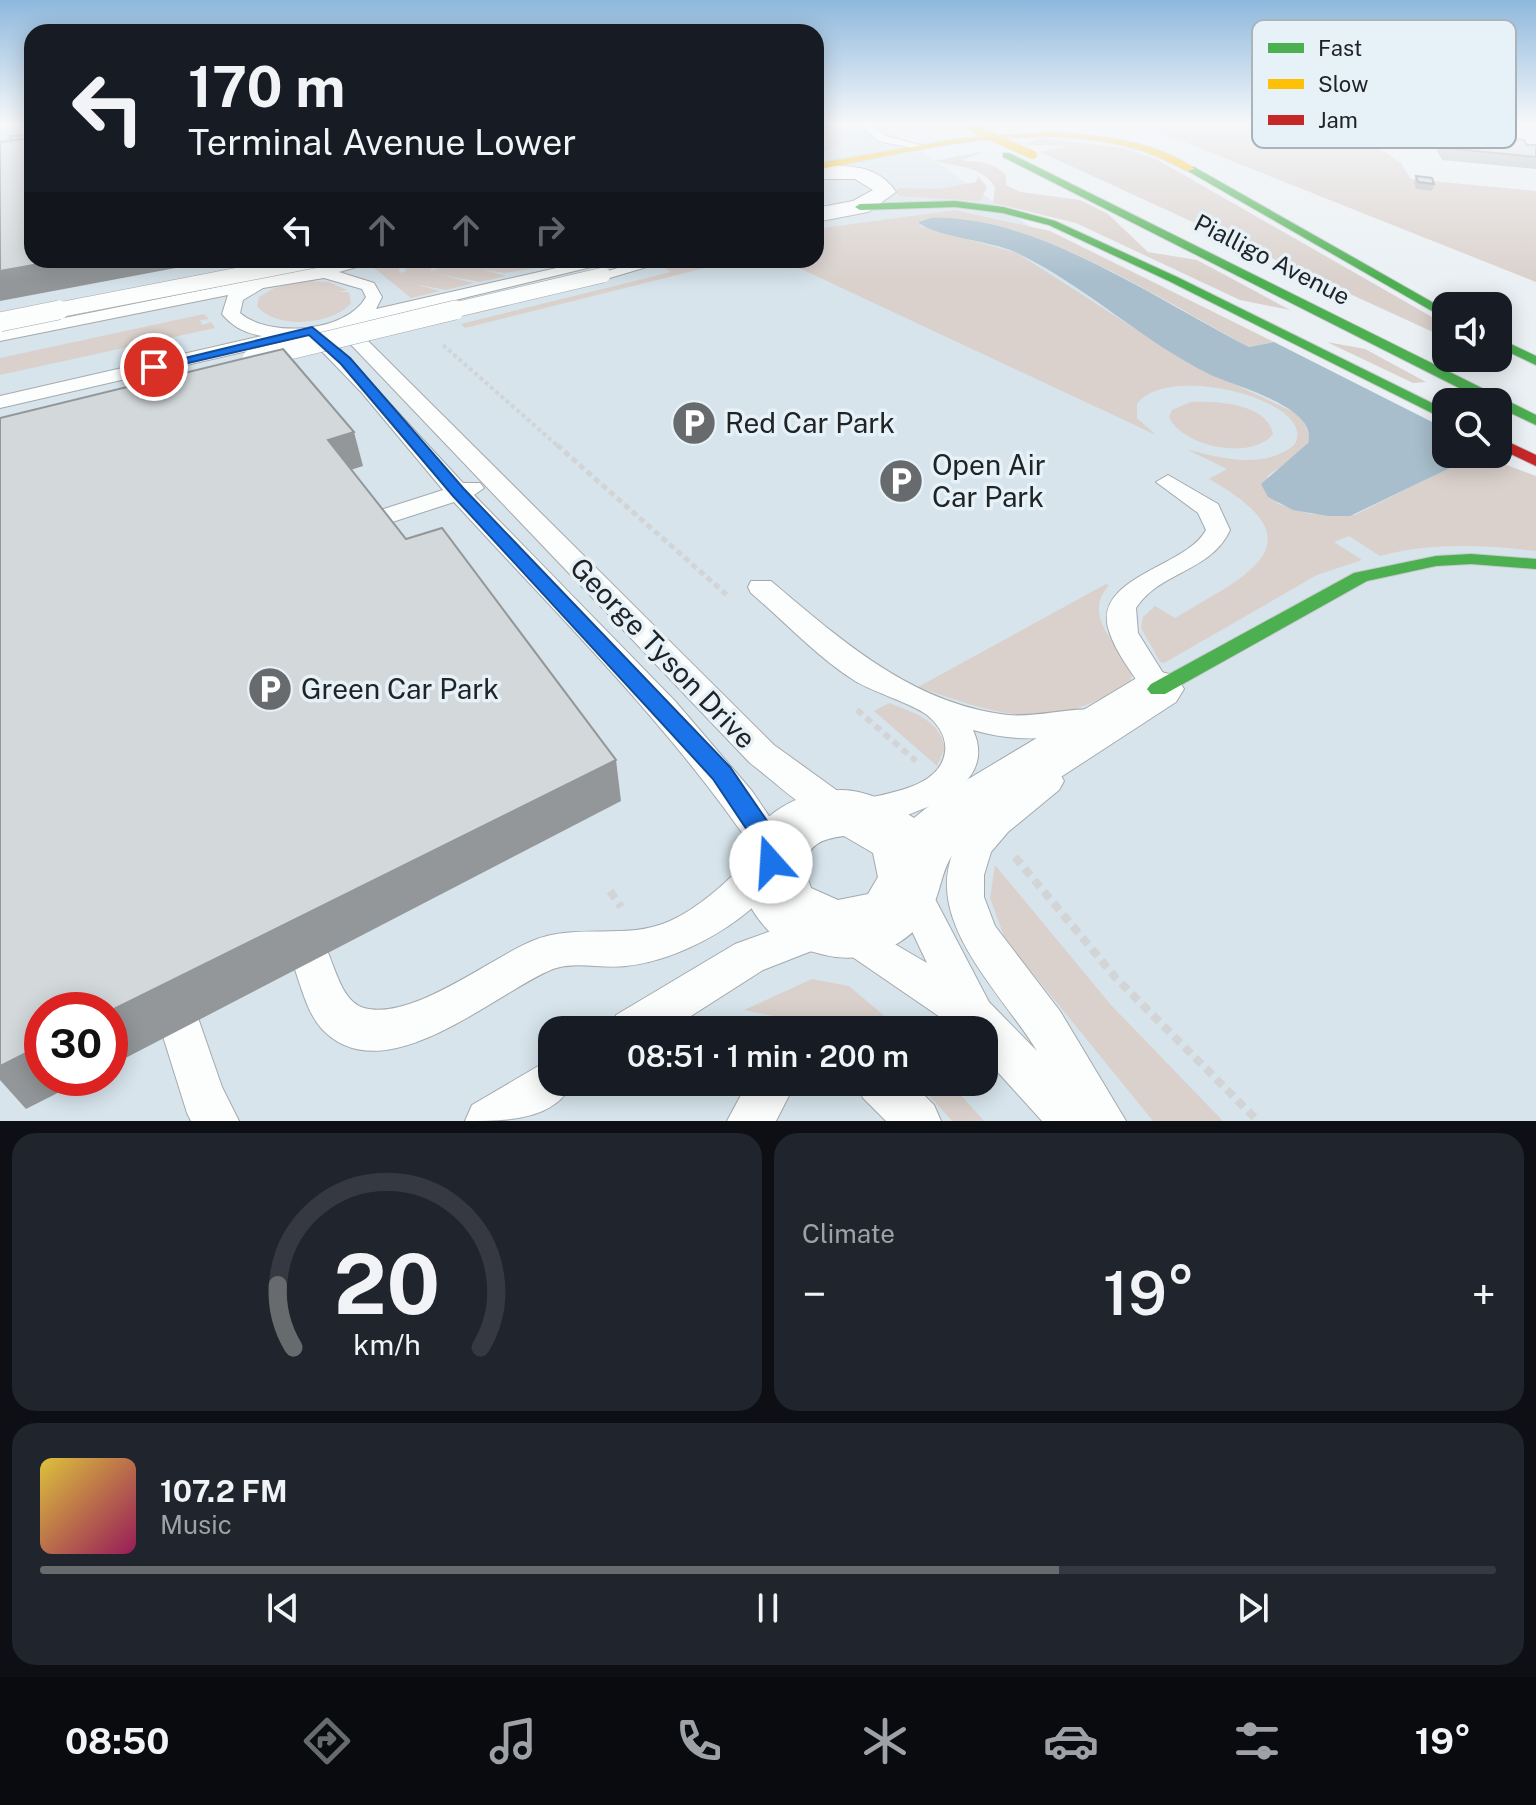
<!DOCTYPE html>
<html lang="en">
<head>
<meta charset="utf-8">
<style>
	body { margin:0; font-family:"Public Sans",sans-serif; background:#20242c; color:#f1f3f6; height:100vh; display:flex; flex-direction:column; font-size:30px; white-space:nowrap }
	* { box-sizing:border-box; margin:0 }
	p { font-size:26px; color:#9ea1a6 }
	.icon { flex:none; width:44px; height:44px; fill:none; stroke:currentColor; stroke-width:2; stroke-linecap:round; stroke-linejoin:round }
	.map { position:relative; height:1121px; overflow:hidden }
	.side { display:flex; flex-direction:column; gap:12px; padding:12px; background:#0d0f14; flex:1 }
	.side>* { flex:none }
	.banner { position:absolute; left:24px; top:24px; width:800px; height:244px; border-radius:24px; box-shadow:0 4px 20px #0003; background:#171b24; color:#f1f3f6; overflow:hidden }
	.tools { position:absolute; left:1432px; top:292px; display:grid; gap:16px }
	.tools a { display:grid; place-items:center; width:80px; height:80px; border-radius:16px; background:#171b24; box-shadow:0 4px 20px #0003; font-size:40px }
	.speed { position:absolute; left:24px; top:992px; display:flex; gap:16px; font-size:40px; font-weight:700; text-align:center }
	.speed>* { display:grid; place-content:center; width:104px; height:104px; border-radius:50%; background:#171b24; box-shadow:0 4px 20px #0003; line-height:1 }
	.speed .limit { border:12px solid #d22; background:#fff; color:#111 }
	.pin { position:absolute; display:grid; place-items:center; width:68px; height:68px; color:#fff; margin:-34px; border:4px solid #fff; border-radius:50%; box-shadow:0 2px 8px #0007 }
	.me { position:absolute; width:88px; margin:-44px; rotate:341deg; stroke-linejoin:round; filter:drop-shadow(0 0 6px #0008) }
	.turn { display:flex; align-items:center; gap:28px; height:168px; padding:0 32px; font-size:36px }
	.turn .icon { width:104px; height:104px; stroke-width:2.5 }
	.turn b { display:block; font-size:56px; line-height:68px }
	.lanes { display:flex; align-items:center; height:76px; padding:0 32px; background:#0003; justify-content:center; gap:40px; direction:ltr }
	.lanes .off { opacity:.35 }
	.big { font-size:60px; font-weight:600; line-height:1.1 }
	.side .tile { flex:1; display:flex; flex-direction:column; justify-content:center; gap:12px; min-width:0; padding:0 28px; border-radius:24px; background:#20242c }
	.side .dial { align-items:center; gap:0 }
	.dial svg { height:208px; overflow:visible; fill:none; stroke:#363941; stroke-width:7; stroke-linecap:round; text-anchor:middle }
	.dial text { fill:#f1f3f6; stroke:none }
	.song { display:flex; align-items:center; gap:24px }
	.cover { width:96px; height:96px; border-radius:12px; background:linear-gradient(135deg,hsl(50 70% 55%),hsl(330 70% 35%)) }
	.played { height:8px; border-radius:4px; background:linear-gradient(90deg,#676b6e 70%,#363941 70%) }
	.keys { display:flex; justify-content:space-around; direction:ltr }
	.heat { display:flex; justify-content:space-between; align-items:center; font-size:44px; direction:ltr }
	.side .tiles { flex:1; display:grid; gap:12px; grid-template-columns:1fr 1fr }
	.tile:last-child { grid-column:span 2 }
	.trip { position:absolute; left:538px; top:1016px; width:460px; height:80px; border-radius:24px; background:#171b24; box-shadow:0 4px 20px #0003; font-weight:600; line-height:80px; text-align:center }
	.tab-bar { display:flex; height:128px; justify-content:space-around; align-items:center; background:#090b0e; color:#9ea1a6 }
	.tab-bar .icon { width:56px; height:56px }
	.tab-bar .active { color:#676b6e }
	.tab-bar b { font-size:36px; color:#f1f3f6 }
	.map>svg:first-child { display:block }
	.built { fill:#d7e4ec; fill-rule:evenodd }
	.green { fill:#dad1cc }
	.water { fill:#a8becc }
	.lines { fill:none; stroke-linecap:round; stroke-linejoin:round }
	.lane-casing { stroke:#a4a9ac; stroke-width:2 }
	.street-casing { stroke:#a4a9ac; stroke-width:2 }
	.fast-casing { stroke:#c7c9cb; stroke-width:2 }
	.slow-casing { stroke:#c7c9cb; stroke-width:2 }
	.jam-casing { stroke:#c7c9cb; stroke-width:2 }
	.path-far3 { stroke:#d2d4d5; stroke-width:4; stroke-dasharray:4 3; stroke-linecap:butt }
	.path-far2 { stroke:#d2d4d5; stroke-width:5; stroke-dasharray:6 4; stroke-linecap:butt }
	.path-far1 { stroke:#d2d4d5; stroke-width:6; stroke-dasharray:7 5; stroke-linecap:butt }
	.path { stroke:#d2d4d5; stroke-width:8; stroke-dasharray:9 6; stroke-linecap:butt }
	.lane { fill:#fcfdfd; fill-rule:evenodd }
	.street { fill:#fcfdfd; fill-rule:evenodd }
	.fast { fill:#4caf50; fill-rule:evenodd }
	.slow { fill:#ffc107; fill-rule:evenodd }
	.jam { fill:#c62828; fill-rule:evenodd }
	.lane-bridge-far1-casing { stroke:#a4a9ac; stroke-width:16; stroke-linecap:butt }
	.lane-bridge-casing { stroke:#a4a9ac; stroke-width:20; stroke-linecap:butt }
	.slow-bridge-casing { stroke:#c7c9cb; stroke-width:9; stroke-linecap:butt }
	.lane-bridge-far1 { stroke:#fcfdfd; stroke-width:15 }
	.lane-bridge { stroke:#fcfdfd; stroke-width:19 }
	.slow-bridge { stroke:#ffc107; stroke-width:8 }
	.wall { fill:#b5babc }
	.shaded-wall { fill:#949799 }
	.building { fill:#d3d8db; stroke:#949799; stroke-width:2 }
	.route { fill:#1a73e8; stroke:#114b97; stroke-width:2 }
	.labels { text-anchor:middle; stroke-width:7; stroke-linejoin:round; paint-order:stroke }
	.far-street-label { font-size:24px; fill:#202426; stroke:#e6f1f8 }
	.poi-label { font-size:28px; fill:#202426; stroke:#e6f1f8; text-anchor:start }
	.street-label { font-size:28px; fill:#202426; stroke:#e6f1f8 }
	.key { fill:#e6f1f8; stroke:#abb4b9; stroke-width:2 }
	.key-label { font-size:22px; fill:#202426 }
</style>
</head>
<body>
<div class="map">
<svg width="1536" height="1121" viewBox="0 0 1536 1121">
	<rect width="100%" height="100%" fill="#eaf0f4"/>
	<!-- built -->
	<path class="built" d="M0 123H32V260H816V123H879L1155 312 1536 512V1121H0ZM42 1010H110V1078H42ZM552 1030H984V1082H552Z"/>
	<!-- green -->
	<g class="green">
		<polygon points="816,123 837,123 845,134 838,145 816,156 826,143 816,134"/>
		<polygon points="1136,123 1343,123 1401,163 1411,179 1536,191 1536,282"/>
		<polygon points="1043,138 1124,148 1156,159 1446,325 1446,338 1040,152 1067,146 1024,145"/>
		<path d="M980 152 983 153 961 160C978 162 992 161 1006 175V185L1020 192 1080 200 1108 214 1148 252 1197 260 1290 310 1240 300 1076 223 993 203 995 187C981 165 956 167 934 161Z"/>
		<polygon points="978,176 987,187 980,201 898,196 897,188 938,189 976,182"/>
		<path d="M955 210 1050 231 1274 342 1249 347C1167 304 1015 202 921 220L920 226 1017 253 1190 364 1294 412 1303 421 1310 437 1303 452 1267 476 1278 504 1310 514 1355 515 1477 454 1536 476V551C1483 545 1432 542 1380 556L1349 536 1334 542 1362 560 1317 575 1164 663 1160 662 1141 628 1143 617 1155 606 1175 618C1245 576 1325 544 1209 479L1227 469 1186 449C1219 458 1264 470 1294 445 1322 402 1168 361 1137 404V418L1156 435 782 260H816V229Z"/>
		<polygon points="408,260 432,260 431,271 437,269 439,260 500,260 536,268 504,273 481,269 506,276 480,282 437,274 474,283 446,290 414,284 440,291 411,298 373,267 401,261 399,273 405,272"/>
		<polygon points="685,260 737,260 465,328 461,324 671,272 663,267"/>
		<path d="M305 281 329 282 347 290 339 292H349L351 303C333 325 275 330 257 306L259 297 274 288Z"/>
		<polygon points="204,314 209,319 200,320 202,325 211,322 215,328 0,375 0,358"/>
		<polygon points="1327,342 1365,349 1426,382 1413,383"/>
		<path d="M1191 402C1215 401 1267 403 1273 434 1252 461 1182 447 1169 417L1172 410Z"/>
		<path d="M1106 584 1109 585C1080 619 1122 645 1132 675L1130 682C1050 734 1001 716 918 687Z"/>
		<path d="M889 703C914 713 939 719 945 748L937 766 874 711Z"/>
		<polygon points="995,865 1111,1005 1223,1121 1153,1121 1005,939 990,898"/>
		<polygon points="812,979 849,986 901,1030 837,1030 835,1022 818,1016 807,1023 744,1010"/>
		<polygon points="917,1082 949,1082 984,1121 952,1121"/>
	</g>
	<!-- water -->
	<path class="water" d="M931 218C1033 213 1159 301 1249 347L1274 342 1446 429V454H1485L1487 455H1477L1350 516H1328L1293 510 1268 497 1261 484 1308 443C1319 407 1234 386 1211 375 1143 342 1082 283 1015 252 992 241 931 236 918 222Z"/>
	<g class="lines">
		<!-- lane casing -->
		<g class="lane-casing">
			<g id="lane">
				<polygon points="858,123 870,123 886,136 924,146 918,149 878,141"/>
				<path d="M351 260H381L339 272 374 283 382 297 376 309 592 260H620L352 325 774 745 853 802C882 793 940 790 945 752 947 737 938 724 927 715 911 703 875 693 855 681 817 657 785 622 751 593L748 587 751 581H771C841 640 912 704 1008 715 1037 718 1078 705 1099 711L1104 719 1099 727C1056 740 1017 743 973 730 997 782 933 807 895 819 885 822 870 828 859 828 853 828 848 826 841 826 822 826 768 776 750 763L337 330 325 333 463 483H480L484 488 474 495 675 701 752 791 792 850C788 858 788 865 784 872 753 920 682 960 626 966 602 969 575 961 553 969 494 993 383 1096 321 1028 306 1011 300 982 292 961L298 948 312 943 326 948C335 967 342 1002 364 1008 412 1021 489 959 532 941 577 922 626 941 670 921 703 906 730 878 756 853 669 724 558 616 454 502L383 525H365L362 520 365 515 443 490 362 393 308 337 0 408V396L262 336C245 333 233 327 222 314L228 295 0 341V331ZM324 278 362 289 366 297C346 333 269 338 240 313L243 300 263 288Z"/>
				<polygon points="644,260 670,260 603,280 595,275"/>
				<path d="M1168 475 1218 504 1230 530C1211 572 1160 571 1136 608L1138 633 1173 689 1169 696 1158 700 1147 696C1135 676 1116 654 1109 631 1091 577 1187 567 1206 530L1198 513 1156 482Z"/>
				<path d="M1047 768 1059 772 1064 781 1059 790 1008 832 991 852 984 875V897L995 926 1060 1011 1126 1121H1042L984 1057V1030H959L832 943 763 970 669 1030H610L616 1015 735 944 818 914 833 921 847 916 927 963 891 887 897 876 910 871 923 876 989 1002 1037 1051C996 984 902 902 972 823 990 803 1014 788 1035 772Z"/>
				<polygon points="182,1009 197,1015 222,1087 239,1121 191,1121 187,1113 161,1030 167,1015"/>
				<path d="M552 1058V1082H573C555 1121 505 1121 465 1121L472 1105Z"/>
				<polygon points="748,1082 796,1082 776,1121 727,1121"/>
				<polygon points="857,1082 911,1082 934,1105 941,1121 886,1121 863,1098"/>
			</g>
		</g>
		<!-- street casing -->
		<g class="street-casing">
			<g id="street">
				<path d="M816 167C847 165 877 164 896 192L868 212 816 222V208L853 201 873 190 855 179H816Z"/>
				<path d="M1158 671 1176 676 1184 689 1176 702C1134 729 1092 757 1050 784 1028 799 1004 811 984 828 974 836 961 846 952 856 943 868 941 887 935 901 917 942 870 966 825 955 805 950 780 944 766 928 706 863 766 791 842 790 866 790 894 804 914 818L945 793 1140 676ZM844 836 873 853 878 877 868 894 838 900 811 888 804 868C808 844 821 839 844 836Z"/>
			</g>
		</g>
		<!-- fast casing -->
		<g class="fast-casing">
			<g id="fast">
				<polygon points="1003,153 1009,153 1536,415 1536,425 1498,407 1498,402 1487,402 1003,157"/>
				<polygon points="1188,167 1194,167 1446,310 1446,319 1188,171"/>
				<polygon points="955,201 1003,207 1055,221 1177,277 1446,410 1446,420 1169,281 1049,225 1003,213 955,207 860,210 855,207 860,204"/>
				<polygon points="1498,338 1536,356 1536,365 1498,347"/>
				<polygon points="1471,554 1536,559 1536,569 1471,564 1436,566 1367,581 1165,694 1151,694 1147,689 1151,684 1354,573 1436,556"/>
			</g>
		</g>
		<!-- slow casing -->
		<g class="slow-casing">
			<path id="slow" d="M1054 132C1102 136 1155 141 1195 169L1188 171C1173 164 1158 156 1143 151 1037 118 921 149 816 170V164L957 139Z"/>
		</g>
		<!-- jam casing -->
		<g class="jam-casing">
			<polygon id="jam" points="1498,437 1536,455 1536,466 1498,448"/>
		</g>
		<!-- path-far3 -->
		<polyline class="path-far3" points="443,345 559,447"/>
		<!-- path-far2 -->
		<polyline class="path-far2" points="557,445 727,595"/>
		<!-- path-far1 -->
		<polyline class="path-far1" points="857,710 916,761"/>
		<!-- path -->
		<g class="path">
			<polyline points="1015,857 1116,978 1258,1121"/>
			<polyline points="610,891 621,907"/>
		</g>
		<!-- lane -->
		<use href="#lane" class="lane"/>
		<!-- street -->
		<use href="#street" class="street"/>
		<!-- fast -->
		<use href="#fast" class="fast"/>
		<!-- slow -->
		<use href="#slow" class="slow"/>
		<!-- jam -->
		<use href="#jam" class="jam"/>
		<!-- lane-bridge-far1 casing -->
		<g class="lane-bridge-far1-casing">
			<g id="lane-bridge-far1">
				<polyline points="48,312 316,260"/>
				<polyline points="446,312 603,275"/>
			</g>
		</g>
		<!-- lane-bridge casing -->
		<g class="lane-bridge-casing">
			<g id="lane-bridge">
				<polyline points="0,322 59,310"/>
				<polyline points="252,359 455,310"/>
			</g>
		</g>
		<!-- slow-bridge casing -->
		<g class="slow-bridge-casing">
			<polyline id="slow-bridge" points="972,128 1033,155"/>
		</g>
		<!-- lane-bridge-far1 -->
		<use href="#lane-bridge-far1" class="lane-bridge-far1"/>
		<!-- lane-bridge -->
		<use href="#lane-bridge" class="lane-bridge"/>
		<!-- slow-bridge -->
		<use href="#slow-bridge" class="slow-bridge"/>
	</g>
	<!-- wall -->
	<g class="wall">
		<polygon points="1424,123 1522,123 1520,127 1500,128 1499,131 1452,128 1454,133 1536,145 1536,169 1442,160 1433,143 1435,138 1425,137 1422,127"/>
		<polygon points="1416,176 1434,184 1432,191 1416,189 1414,183"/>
	</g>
	<!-- shaded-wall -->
	<g class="shaded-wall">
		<polygon points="61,260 196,260 197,264 0,301 0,271"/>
		<polygon points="354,432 363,466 338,474 328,440"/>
		<polygon points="616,760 621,801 110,1066 110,1011"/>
		<polygon points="42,1045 42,1078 87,1078 26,1109 0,1080 0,1066"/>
	</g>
	<!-- building -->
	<g class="building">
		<polygon points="1438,132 1524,140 1527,145 1536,145 1536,157 1447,148"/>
		<polygon points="32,135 32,138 12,141 9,136"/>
		<polygon points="32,138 32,260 61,260 0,271 0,142"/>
		<polygon points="1416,176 1432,178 1434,184 1418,182"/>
		<polygon points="283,349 354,432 328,440 406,539 442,528 616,760 110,1011 42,1010 42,1045 0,1066 0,418"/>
	</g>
	<!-- sky -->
	<linearGradient id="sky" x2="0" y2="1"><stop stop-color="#8eb8dd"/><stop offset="0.44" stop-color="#f6f8fa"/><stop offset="1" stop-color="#f6f8fa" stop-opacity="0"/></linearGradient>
	<rect width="1536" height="280" fill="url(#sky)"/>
	<!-- route -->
	<polygon class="route" points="312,327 350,358 464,489 730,767 787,850 780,869 771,872 762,869 758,862 761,851 713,779 453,496 341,364 309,335 154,371 148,367"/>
	<!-- icons -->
	<defs>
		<g id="parking-disc" transform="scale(2.3)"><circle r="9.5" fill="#676b6e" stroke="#e6f1f8"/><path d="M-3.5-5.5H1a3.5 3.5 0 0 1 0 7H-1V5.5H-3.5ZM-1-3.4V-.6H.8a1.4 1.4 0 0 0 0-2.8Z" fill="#fff"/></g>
	</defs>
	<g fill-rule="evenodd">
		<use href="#parking-disc" x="694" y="423"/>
		<use href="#parking-disc" x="901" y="481"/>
		<use href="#parking-disc" x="270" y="689"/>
	</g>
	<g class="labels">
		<!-- far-street labels -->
		<g class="far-street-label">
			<text transform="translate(1272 260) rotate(27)" y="8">Pialligo Avenue</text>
		</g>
		<!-- poi labels -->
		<g class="poi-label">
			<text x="725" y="433">Red Car Park</text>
			<text x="932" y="475">Open Air<tspan x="932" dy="32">Car Park</tspan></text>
			<text x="301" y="699">Green Car Park</text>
		</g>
		<!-- street labels -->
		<g class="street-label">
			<text transform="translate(663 653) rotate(46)" y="10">George Tyson Drive</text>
		</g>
	</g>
	<!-- legend -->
	<rect x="1252" y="20" width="264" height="128" rx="12" class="key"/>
	<rect x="1268" y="43" width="36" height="10" fill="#4caf50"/>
	<rect x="1268" y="79" width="36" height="10" fill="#ffc107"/>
	<rect x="1268" y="115" width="36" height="10" fill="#c62828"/>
	<g class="key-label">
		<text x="1318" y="56">Fast</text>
		<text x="1318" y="92">Slow</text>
		<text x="1318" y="128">Jam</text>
	</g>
</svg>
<div class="tools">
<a><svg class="icon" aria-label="sound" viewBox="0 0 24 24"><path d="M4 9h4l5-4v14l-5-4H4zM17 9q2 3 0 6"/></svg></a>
<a><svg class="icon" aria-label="search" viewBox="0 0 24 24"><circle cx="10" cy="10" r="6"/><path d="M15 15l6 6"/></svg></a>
</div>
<div class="speed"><div class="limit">30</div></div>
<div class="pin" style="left:154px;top:367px;background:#d93025"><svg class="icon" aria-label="arrive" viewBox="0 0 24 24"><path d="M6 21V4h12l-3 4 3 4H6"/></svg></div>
<svg class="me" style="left:771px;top:862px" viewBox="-20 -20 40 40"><circle r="19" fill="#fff"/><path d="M0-13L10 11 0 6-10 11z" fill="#1a73e8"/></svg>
<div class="trip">08:51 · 1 min · 200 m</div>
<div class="banner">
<div class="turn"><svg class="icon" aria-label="left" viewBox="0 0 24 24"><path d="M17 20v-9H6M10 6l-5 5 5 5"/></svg><div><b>170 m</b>Terminal Avenue Lower</div></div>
<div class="lanes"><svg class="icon" aria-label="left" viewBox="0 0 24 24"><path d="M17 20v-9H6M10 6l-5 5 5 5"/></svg><svg class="icon off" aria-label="ahead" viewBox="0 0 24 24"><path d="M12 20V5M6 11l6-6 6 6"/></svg><svg class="icon off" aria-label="ahead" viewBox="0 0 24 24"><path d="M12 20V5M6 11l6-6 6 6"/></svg><svg class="icon off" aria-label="right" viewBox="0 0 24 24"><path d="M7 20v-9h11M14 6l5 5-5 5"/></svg></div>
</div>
</div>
<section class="side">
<div class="tiles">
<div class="tile dial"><svg viewBox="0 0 100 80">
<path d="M14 69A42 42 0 1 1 86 69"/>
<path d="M14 69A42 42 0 0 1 8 45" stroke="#676b6e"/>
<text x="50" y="56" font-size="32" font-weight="700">20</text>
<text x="50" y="72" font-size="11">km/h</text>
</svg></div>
<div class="tile"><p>Climate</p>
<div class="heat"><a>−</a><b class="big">19°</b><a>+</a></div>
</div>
<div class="tile">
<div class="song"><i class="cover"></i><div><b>107.2 FM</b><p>Music</p></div></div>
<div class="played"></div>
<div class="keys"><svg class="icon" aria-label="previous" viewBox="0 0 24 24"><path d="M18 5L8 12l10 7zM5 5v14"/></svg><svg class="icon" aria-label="pause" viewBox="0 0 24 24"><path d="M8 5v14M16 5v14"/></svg><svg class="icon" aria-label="next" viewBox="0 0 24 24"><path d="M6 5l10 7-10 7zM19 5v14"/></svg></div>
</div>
</div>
</section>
<nav class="tab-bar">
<b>08:50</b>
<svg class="icon active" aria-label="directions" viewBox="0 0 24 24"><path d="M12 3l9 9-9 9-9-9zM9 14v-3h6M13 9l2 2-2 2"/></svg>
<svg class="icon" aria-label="music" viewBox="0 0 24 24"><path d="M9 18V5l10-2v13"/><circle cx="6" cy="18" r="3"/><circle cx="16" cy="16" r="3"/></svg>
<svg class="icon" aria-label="phone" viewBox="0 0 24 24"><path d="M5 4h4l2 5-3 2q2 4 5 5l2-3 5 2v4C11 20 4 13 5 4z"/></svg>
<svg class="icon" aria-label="climate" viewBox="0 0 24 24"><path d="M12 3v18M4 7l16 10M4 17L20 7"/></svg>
<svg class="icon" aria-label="car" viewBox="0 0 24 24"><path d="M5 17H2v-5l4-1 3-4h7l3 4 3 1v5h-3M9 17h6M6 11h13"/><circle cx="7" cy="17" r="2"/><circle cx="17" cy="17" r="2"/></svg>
<svg class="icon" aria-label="filters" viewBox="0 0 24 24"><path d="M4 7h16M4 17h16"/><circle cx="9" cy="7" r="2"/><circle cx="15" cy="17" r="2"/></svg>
<b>19°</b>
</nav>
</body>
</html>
